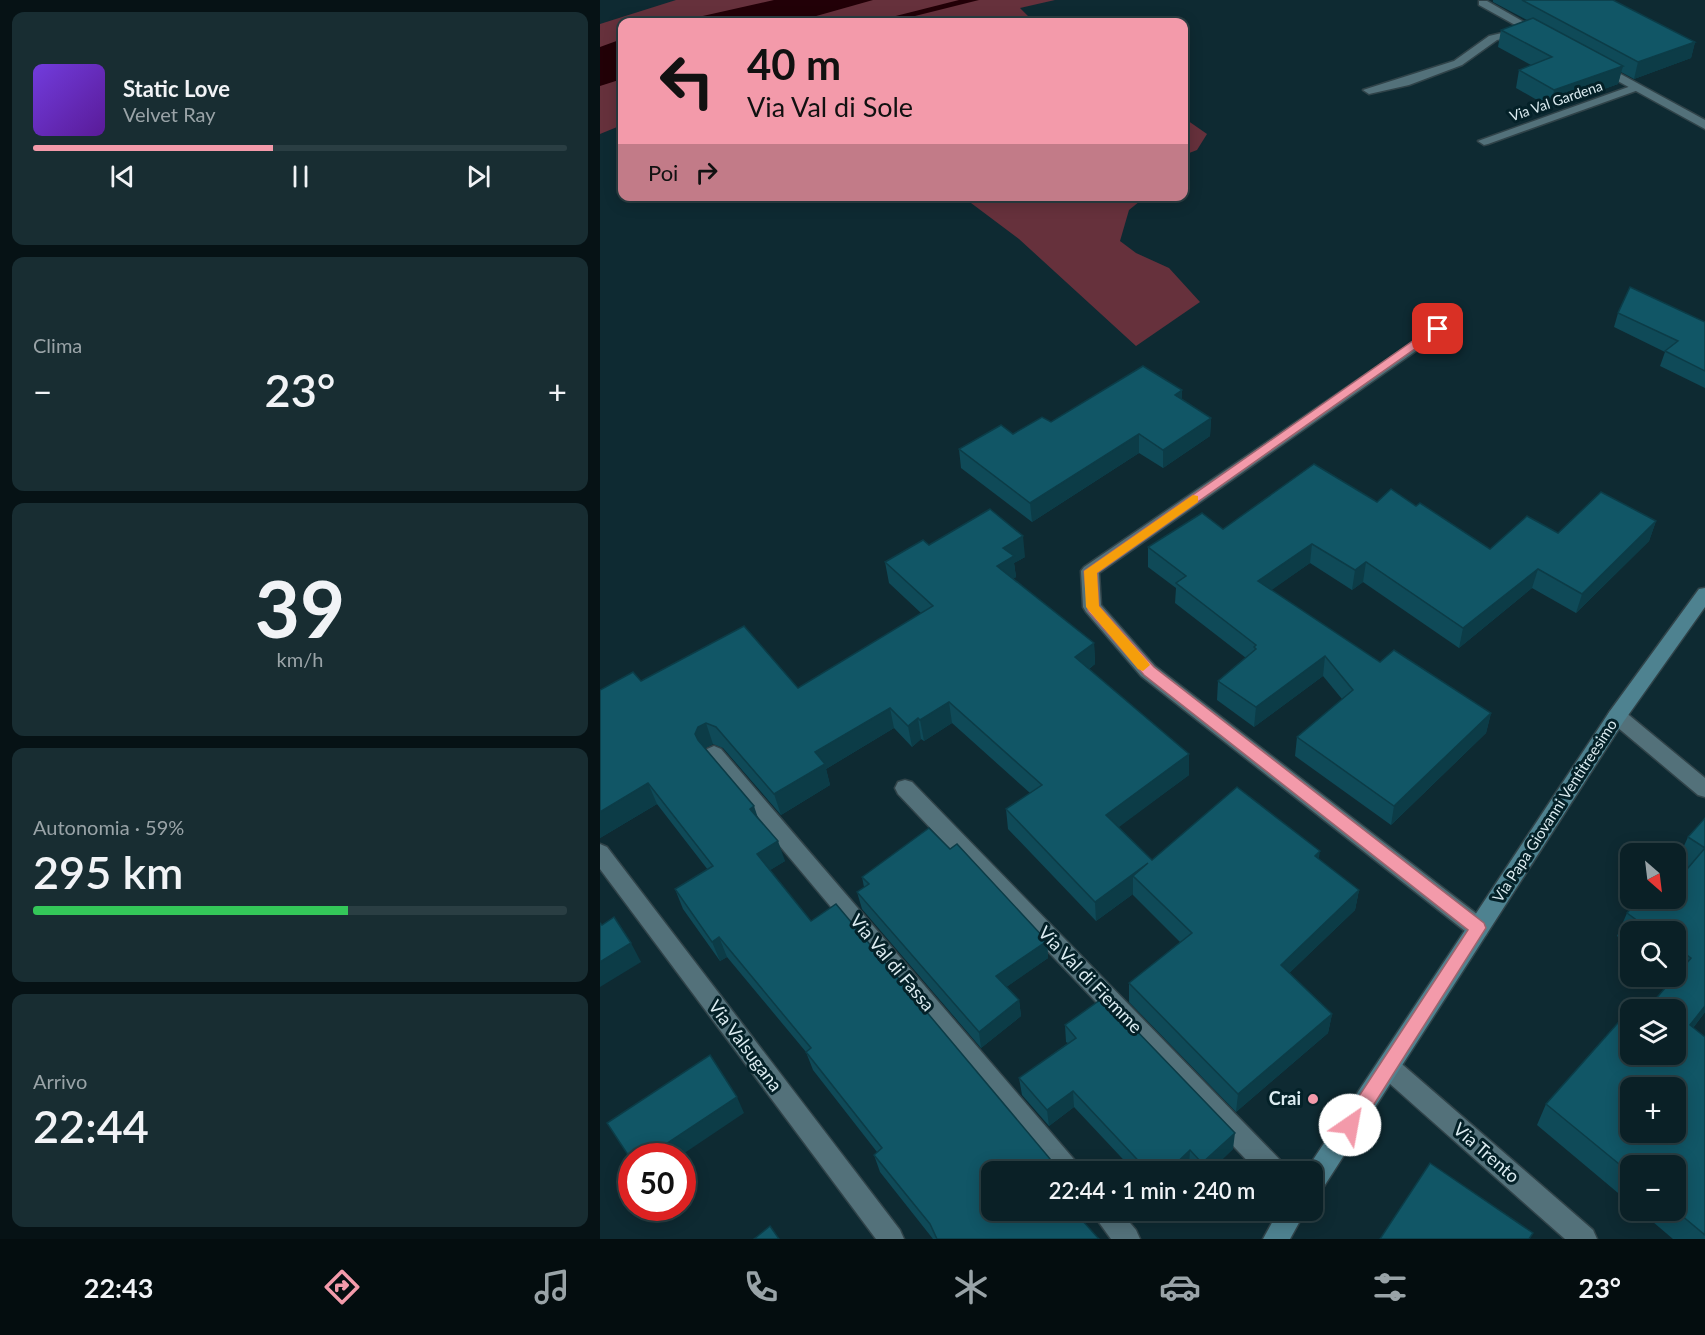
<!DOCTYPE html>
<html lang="it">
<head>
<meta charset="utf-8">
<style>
	body { margin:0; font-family:Lato,sans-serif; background:#182d32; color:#f1f3f6; height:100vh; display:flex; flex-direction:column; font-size:22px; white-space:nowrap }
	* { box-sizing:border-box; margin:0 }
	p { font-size:20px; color:#99a3a7 }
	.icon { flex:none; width:33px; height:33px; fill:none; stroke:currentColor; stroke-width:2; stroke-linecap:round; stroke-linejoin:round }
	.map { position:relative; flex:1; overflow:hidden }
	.sheet { display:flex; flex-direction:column; gap:12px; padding:12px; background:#061215; width:600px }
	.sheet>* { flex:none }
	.banner { position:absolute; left:18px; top:18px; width:570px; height:183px; border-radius:12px; box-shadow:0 3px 15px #0003,0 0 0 2px #2a3e43; background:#f39aaa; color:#111; overflow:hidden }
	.needle { width:39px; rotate:152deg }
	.buttons { position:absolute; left:1020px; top:843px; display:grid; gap:12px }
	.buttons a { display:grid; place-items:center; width:66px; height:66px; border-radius:12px; background:#0a2026; box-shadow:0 3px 15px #0003,0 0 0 2px #2a3e43; font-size:30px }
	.speed { position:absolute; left:18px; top:1143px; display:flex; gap:12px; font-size:30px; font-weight:700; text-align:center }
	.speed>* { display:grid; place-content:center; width:78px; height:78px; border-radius:50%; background:#0a2026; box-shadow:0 3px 15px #0003,0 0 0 2px #2a3e43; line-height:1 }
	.speed .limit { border:9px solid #d22; background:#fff; color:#111 }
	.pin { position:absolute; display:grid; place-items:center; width:51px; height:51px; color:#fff; margin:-26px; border-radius:12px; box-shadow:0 3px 9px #0006 }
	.me { position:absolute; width:66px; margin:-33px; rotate:33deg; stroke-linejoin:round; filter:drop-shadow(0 0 4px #0008) }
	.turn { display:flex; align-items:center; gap:21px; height:126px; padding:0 30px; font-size:27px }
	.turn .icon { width:78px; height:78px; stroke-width:2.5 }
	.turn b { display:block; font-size:42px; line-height:51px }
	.then { display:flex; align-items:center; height:57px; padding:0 30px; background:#0003; gap:12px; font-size:22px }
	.big { font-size:45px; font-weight:600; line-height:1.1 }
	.sheet .tile { flex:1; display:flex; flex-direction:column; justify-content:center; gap:9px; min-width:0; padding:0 21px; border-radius:12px; background:#182d32 }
	.sheet .dial { align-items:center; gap:0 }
	.dial b { font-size:78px; line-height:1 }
	.song { display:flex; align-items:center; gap:18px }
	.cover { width:72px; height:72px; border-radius:9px; background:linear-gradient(135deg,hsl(260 70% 55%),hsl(270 70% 35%)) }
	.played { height:6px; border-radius:3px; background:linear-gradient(90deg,#f39aaa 45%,#2a3e43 45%) }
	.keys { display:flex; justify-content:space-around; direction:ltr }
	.heat { display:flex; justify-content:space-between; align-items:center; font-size:33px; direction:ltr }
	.charge { height:9px; border-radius:4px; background:linear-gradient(90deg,#34c759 59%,#2a3e43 0) }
	.trip { position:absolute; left:381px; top:1161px; width:342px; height:60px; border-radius:12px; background:#0a2026; box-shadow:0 3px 15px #0003,0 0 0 2px #2a3e43; font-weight:600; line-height:60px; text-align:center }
	.tab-bar { display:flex; height:96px; justify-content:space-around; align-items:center; background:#040d0f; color:#99a3a7 }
	.tab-bar .icon { width:42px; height:42px }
	.tab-bar .selected { color:#f39aaa }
	.tab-bar b { font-size:27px; color:#f1f3f6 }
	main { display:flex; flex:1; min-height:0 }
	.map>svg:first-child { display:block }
	.green { fill:#66313c }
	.water { fill:#220007 }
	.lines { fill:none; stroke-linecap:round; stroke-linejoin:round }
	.service-casing { stroke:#304349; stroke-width:3 }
	.minor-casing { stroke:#304349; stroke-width:3 }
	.secondary-casing { stroke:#304349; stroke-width:3 }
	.service { fill:#53717a; fill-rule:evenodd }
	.minor { fill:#53717a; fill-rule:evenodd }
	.secondary { fill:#4e8290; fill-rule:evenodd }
	.wall { fill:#0f4a58 }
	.shaded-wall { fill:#0c3c47 }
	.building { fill:#115666; stroke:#0c3c47; stroke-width:1.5; fill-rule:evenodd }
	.route { fill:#f39aaa; stroke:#9e646e; stroke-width:1.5 }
	.slow { fill:#f59e0b }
	.poi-dot { fill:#f39aaa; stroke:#042128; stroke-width:2 }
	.labels { text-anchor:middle; stroke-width:6; stroke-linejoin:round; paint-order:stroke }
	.far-street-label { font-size:14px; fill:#dcecf1; stroke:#042128 }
	.street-label { font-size:15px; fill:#dcecf1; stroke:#042128 }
	.near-street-label { font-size:18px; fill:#dcecf1; stroke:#042128 }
	.near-poi-label { font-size:18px; font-weight:bold; fill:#dcecf1; stroke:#042128; text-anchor:end }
</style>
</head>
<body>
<main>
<section class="sheet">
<div class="tile">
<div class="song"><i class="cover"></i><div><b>Static Love</b><p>Velvet Ray</p></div></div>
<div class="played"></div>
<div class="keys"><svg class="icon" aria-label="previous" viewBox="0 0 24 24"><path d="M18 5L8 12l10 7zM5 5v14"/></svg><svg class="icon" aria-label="pause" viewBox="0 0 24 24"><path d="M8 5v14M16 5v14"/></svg><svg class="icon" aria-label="next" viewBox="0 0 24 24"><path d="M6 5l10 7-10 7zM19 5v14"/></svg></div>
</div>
<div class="tile"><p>Clima</p>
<div class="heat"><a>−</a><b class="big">23°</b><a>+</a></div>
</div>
<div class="tile dial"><b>39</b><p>km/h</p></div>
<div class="tile"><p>Autonomia · 59%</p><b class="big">295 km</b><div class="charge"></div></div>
<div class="tile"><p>Arrivo</p><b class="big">22:44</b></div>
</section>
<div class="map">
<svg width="1105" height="1239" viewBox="0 0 1105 1239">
	<rect width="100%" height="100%" fill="#0e2a32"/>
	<!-- green -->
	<g class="green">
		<polygon points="76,0 455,0 420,8 434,22 22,22 22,125 0,134 0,24"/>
		<polygon points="584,118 607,134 597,150 584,155"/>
		<polygon points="363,197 545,197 529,210 520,241 536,253 569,268 600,302 536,346 419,239"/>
	</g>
	<!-- water -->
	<g class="water">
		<polygon points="174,0 273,0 195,22 76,22"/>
		<polygon points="359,0 379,0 291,22 272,22"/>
		<polygon points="22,39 22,79 0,86 0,47"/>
	</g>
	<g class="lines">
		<!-- service casing -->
		<g class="service-casing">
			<g id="service">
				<polygon points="923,28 927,29 927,33 897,40 862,65 809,85 769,94 763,90 854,61 889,36"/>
				<polygon points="1034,85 1044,88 888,144 884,145 878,141"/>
			</g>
		</g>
		<!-- minor casing -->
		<g class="minor-casing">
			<g id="minor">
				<polygon points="879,1 887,1 945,34 935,36 879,5"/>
				<polygon points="996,65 1004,65 1105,120 1105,129 996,69"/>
				<polygon points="838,325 845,329 843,332 499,573 501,605 555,666 886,921 889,928 886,935 878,937 870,935 541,676 486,612 483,607 481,571 484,567"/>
				<polygon points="1017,709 1024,711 1105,778 1105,797 1098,795 1010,721 1007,716 1010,711"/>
				<polygon points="114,746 121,749 478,1164 481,1172 453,1172 107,759 104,754 107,749"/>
				<polygon points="305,780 312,782 684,1164 687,1172 658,1172 298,794 295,788 298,782"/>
				<polygon points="0,844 7,847 300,1230 304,1239 276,1239 0,869"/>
				<polygon points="788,1056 796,1059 993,1230 997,1239 965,1239 780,1075 776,1067 780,1059"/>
				<polygon points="490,1210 519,1210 536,1230 540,1239 511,1239"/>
			</g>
		</g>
		<!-- secondary casing -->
		<g class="secondary-casing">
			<g id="secondary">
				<polygon points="1105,588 1105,607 1024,721 721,1191 712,1194 712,1172 705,1172 1010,711 1099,589"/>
				<polygon points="679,1210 706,1210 690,1239 663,1239"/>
			</g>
		</g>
		<!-- service -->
		<use href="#service" class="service"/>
		<!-- minor -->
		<use href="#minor" class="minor"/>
		<!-- secondary -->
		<use href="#secondary" class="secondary"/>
	</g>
	<!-- wall -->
	<g class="wall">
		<polygon points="893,0 1013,0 1095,42 1091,58 1034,79 1021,72 1018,84 951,108 916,88 919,70 931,65 898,47 901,30 927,20 893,2"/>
		<polygon points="1018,313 1105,322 1105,388 1060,366 1065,352 1014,327"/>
		<polygon points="582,400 611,418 610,436 563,468 539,453 432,522 361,468 359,449 413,434 451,422"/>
		<polygon points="777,502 816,506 890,549 958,533 1056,521 1049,541 976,613 932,588 859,648 763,582 752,590 710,563 671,590 780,662 891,713 886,733 791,825 695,756 697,737 742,699 723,676 654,727 617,700 618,681 646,658 575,603 576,588 548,567 548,547 623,529"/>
		<polygon points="329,545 425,557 414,563 416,577 413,579 494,643 495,664 489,669 589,754 589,775 518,827 552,860 719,859 759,890 755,910 689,973 732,1014 728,1033 636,1112 529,1002 529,983 580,942 533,895 533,894 496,921 408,829 406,809 430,793 352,723 324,741 321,739 312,747 294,728 226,769 230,785 181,815 123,748 113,744 105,748 158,817 185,861 170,870 392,1172 499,1239 333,1239 280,1172 274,1155 277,1152 213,1070 206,1052 127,957 120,961 83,909 75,889 108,870 57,804 0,838 41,681 198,688 321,613 289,583 285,562"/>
		<polygon points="1105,818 1105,1012 1093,1028 1105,1037 1105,1239 1073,1239 1039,1210 1076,1210 1030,1166 1030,1203 937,1125 946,1104 1030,1054 1075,977 1074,976 1076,976 1076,932 1030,932 1030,946 1017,936 1027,913 1076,898 1088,868 1077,861 1088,837"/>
		<polygon points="262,877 447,941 448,958 406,987 419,1000 421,1016 381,1048 262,909 257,892 264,887"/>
		<polygon points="465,1025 633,1149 609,1172 594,1172 589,1166 583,1172 535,1172 474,1107 449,1126 422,1095 419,1078 468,1043 466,1042"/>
	</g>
	<!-- shaded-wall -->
	<g class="shaded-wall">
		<polygon points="1095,42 1091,58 1034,79 1038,62"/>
		<polygon points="1023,66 1018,84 951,108 954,90"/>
		<polygon points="582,390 582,409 575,395"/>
		<polygon points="611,418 610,436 563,468 563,450"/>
		<polygon points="539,434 539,453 432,522 430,503"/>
		<polygon points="1056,521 1049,541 976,613 982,594"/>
		<polygon points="423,536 425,557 414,563 416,577 399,588 397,566 403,548"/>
		<polygon points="712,544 710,563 656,601 658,581"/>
		<polygon points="766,562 763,582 752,590 755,570"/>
		<polygon points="938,569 932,588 859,648 863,628"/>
		<polygon points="494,643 495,664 476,678 475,657"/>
		<polygon points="725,656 723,676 654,727 656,707"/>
		<polygon points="349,702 352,723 324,741 320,720"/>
		<polygon points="290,708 294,728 226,769 230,785 181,815 174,794 215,752"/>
		<polygon points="891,713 886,733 791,825 794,806"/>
		<polygon points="318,718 321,739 312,747 308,726"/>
		<polygon points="106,723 113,744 105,748 102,755 95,734 98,727"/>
		<polygon points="589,754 589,775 507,836 506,815"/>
		<polygon points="48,783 57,804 0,838 0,812"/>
		<polygon points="154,806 161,827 150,809"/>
		<polygon points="178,841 185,861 164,874 157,854"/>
		<polygon points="720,851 717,871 715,856"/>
		<polygon points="548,863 533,876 533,894 496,921 495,902"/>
		<polygon points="759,890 755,910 678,984 681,965"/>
		<polygon points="119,937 127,957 120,961 112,942"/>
		<polygon points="447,941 448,958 398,993 396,976"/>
		<polygon points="31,943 41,962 0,987 0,962"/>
		<polygon points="419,1000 421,1016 381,1048 379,1032"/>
		<polygon points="1105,1006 1105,1012 1078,1047 1090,1025"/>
		<polygon points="732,1014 728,1033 636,1112 638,1094"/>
		<polygon points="473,1091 474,1107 449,1126 447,1110"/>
		<polygon points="137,1097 144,1113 80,1156 48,1156"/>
		<polygon points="635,1133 633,1149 609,1172 602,1172 602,1163"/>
		<polygon points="590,1150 589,1166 583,1172 567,1172"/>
	</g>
	<!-- building -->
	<g class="building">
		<polygon points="922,0 1013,0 1095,42 1038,62"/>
		<polygon points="933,18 1023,66 954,90 919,70 952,57 901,30"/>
		<polygon points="1030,287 1105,322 1105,371 1065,351 1078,341 1018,313"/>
		<polygon points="543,366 582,390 575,395 611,418 563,450 539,434 430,503 359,449 401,425 413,434 442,417 451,422"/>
		<polygon points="714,464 777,502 791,489 816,506 820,503 890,549 927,516 958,533 1001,492 1056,521 982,594 938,569 863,628 766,562 755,570 712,544 658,581 780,662 794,650 891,713 794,806 697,737 753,690 725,656 656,707 618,681 656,649 654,647 656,645 576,583 586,576 548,547 602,513 623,529"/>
		<polygon points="390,509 423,536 403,548 414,556 397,566 494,643 475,657 589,754 506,815 552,860 637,787 720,851 715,856 759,890 681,965 732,1014 638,1094 529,983 592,933 533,876 548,863 495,902 406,809 442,785 349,702 320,720 318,718 308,726 290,708 215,752 225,764 174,794 116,727 106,723 98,727 95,734 98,740 154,806 150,809 178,841 157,854 211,921 236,904 461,1172 392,1172 392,1210 473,1210 499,1239 337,1239 330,1224 274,1155 282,1148 206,1052 211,1048 119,937 112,942 75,889 113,866 48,783 0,812 0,690 33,672 41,681 144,626 198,688 333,606 285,562 323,540 329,545"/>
		<path d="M1105 818V1006L1090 1025 1105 1037V1235L1075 1210 1076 1166H1030V1173L946 1104 1032 1007 1036 1010H1030V1054H1076V1010H1046L1091 958 1076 947V932H1053L1027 913 1040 898H1076V882L1105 848 1088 837ZM1030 1088H1076V1132H1030Z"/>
		<polygon points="329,828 350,849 357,844 447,941 396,976 419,1000 379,1032 257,892 269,884 262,877"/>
		<polygon points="14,917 31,943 0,962 0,923 2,925"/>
		<polygon points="500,1000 504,1004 508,1001 635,1133 602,1163 590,1150 567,1172 549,1172 473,1091 447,1110 419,1078 476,1038 465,1025"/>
		<polygon points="110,1055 137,1097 48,1156 32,1156 32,1161 7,1123"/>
		<polygon points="830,1163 933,1233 929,1239 780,1239"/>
		<polygon points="170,1226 179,1239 154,1239"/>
	</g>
	<!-- route -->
	<polygon class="route" points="834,326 843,329 497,573 499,606 554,667 884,923 886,928 757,1131 750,1133 744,1131 741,1125 744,1119 868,930 544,675 488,611 484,571"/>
	<!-- slow -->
	<polygon class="slow" points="593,495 598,496 598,502 497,573 499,606 548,662 550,665 543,671 538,669 486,607 484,571"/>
	<!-- markers -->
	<circle class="poi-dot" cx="713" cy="1099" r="6"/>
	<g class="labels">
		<!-- far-street labels -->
		<g class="far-street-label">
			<text transform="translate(956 101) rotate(-19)" y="5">Via Val Gardena</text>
		</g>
		<!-- street labels -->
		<g class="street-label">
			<text transform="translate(955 811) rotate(-57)" y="5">Via Papa Giovanni Ventitreesimo</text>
		</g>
		<!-- near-street labels -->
		<g class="near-street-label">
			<text transform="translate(292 963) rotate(50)" y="6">Via Val di Fassa</text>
			<text transform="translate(490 980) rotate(46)" y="6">Via Val di Fiemme</text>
			<text transform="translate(145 1046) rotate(53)" y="6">Via Valsugana</text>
			<text transform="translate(886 1153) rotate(41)" y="6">Via Trento</text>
		</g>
		<!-- near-poi labels -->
		<g class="near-poi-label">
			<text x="701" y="1105">Crai</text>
		</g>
	</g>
</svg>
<div class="buttons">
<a><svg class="needle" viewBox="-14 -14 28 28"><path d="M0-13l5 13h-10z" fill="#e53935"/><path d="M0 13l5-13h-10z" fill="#99a3a7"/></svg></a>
<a><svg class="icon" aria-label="search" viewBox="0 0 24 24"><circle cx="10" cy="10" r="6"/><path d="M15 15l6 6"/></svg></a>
<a><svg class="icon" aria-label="layers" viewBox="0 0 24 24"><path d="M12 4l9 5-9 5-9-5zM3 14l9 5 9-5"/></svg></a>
<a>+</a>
<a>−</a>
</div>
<div class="speed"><div class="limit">50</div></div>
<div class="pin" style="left:838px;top:329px;background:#d93025"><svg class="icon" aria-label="arrive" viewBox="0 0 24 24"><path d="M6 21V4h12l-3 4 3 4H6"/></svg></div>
<svg class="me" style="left:750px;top:1125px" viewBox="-20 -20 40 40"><circle r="19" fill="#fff"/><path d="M0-13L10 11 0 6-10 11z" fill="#f39aaa"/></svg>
<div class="trip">22:44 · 1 min · 240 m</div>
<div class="banner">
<div class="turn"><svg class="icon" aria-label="left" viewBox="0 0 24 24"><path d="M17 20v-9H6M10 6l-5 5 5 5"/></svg><div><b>40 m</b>Via Val di Sole</div></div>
<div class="then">Poi<svg class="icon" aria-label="right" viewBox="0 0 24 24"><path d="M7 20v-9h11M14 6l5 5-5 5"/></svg></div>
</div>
</div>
</main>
<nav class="tab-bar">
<b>22:43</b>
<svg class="icon selected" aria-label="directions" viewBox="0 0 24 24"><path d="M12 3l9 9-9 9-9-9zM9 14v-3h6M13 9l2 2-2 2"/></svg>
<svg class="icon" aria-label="music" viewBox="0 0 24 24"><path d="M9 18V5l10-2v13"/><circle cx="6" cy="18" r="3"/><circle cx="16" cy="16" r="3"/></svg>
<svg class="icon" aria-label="phone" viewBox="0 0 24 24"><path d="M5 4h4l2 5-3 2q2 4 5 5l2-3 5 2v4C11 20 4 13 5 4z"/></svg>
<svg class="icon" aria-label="climate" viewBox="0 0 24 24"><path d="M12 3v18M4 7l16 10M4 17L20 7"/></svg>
<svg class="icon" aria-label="car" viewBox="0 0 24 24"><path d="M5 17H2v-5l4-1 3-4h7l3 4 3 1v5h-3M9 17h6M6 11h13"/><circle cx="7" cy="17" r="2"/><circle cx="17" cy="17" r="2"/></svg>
<svg class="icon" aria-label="filters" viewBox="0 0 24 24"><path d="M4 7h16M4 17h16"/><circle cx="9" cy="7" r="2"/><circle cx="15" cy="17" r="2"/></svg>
<b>23°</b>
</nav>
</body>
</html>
